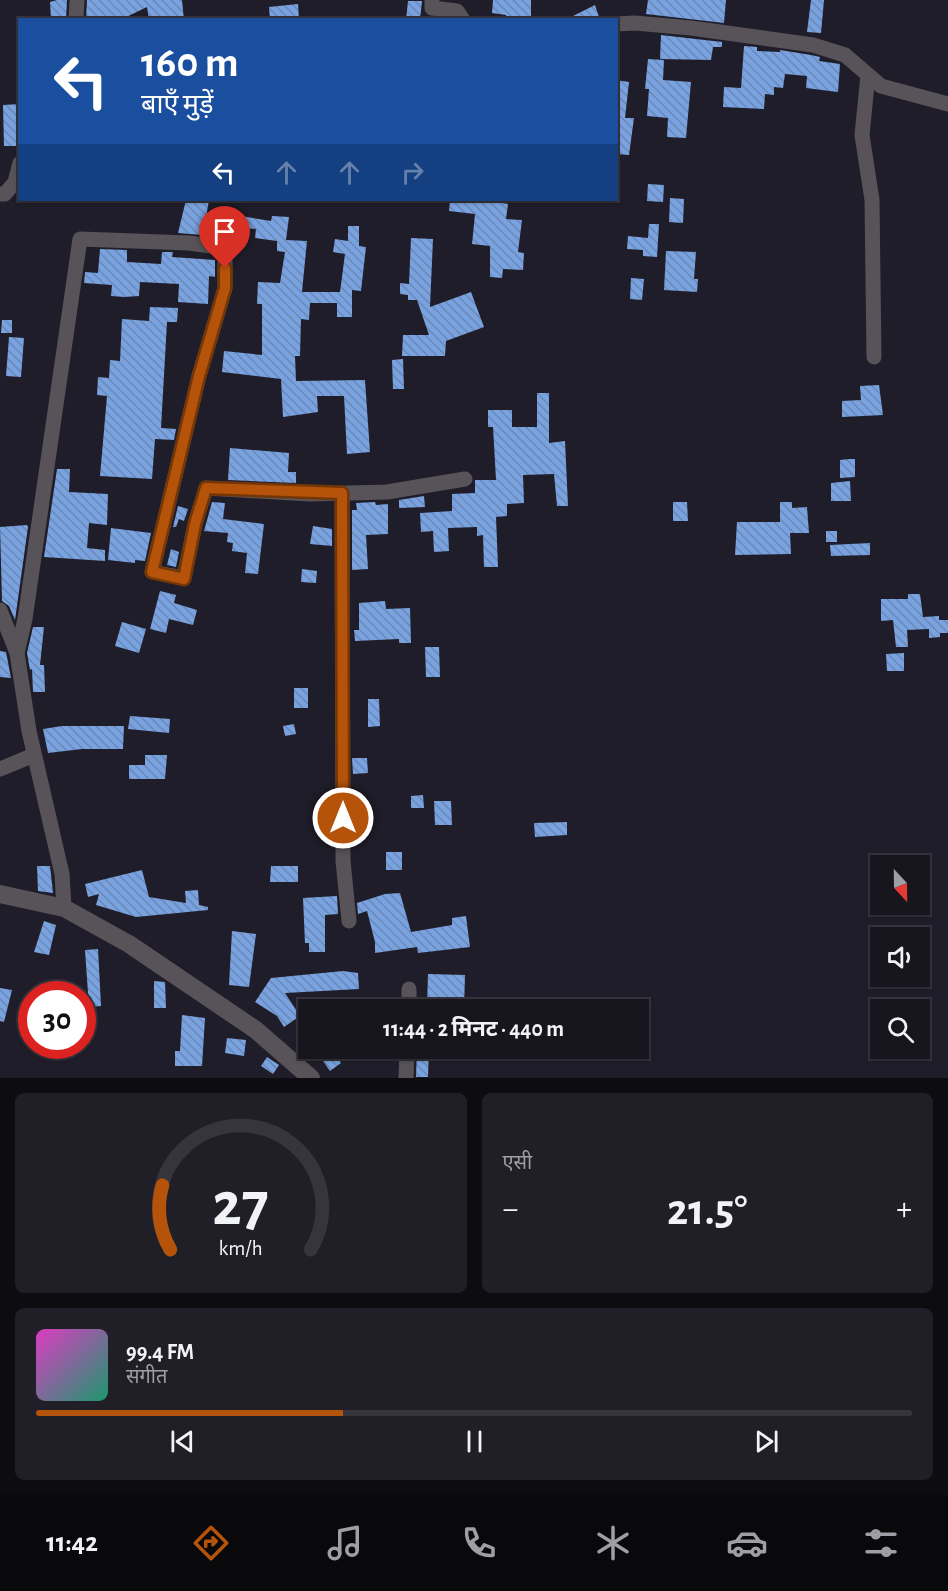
<!DOCTYPE html>
<html lang="hi">
<head>
<meta charset="utf-8">
<style>
	body { margin:0; font-family:"Alegreya Sans","Noto Sans Devanagari",sans-serif; background:#201f28; color:#f1f3f6; height:100vh; display:flex; flex-direction:column; font-size:22px; white-space:nowrap }
	* { box-sizing:border-box; margin:0 }
	p { font-size:20px; color:#9e9fa4 }
	.icon { flex:none; width:33px; height:33px; fill:none; stroke:currentColor; stroke-width:2; stroke-linecap:round; stroke-linejoin:round }
	.map { position:relative; height:1078px; overflow:hidden }
	.drawer { display:flex; flex-direction:column; gap:15px; padding:15px; background:#0d0c11; flex:1 }
	.drawer>* { flex:none }
	.hud { position:absolute; left:18px; top:18px; width:600px; height:183px; border-radius:0px; box-shadow:0 2px 4px #0004,0 0 0 2px #36353d; background:#1a4fa0; color:#fff; overflow:hidden }
	.needle { width:39px; rotate:158deg }
	.tools { position:absolute; left:870px; top:855px; display:grid; gap:12px }
	.tools a { display:grid; place-items:center; width:60px; height:60px; border-radius:0px; background:#17161f; box-shadow:0 2px 4px #0004,0 0 0 2px #36353d; font-size:30px }
	.speed { position:absolute; left:18px; top:981px; display:flex; gap:12px; font-size:30px; font-weight:700; text-align:center }
	.speed>* { display:grid; place-content:center; width:78px; height:78px; border-radius:50%; background:#17161f; box-shadow:0 2px 4px #0004,0 0 0 2px #36353d; line-height:1 }
	.speed .limit { border:9px solid #d22; background:#fff; color:#111 }
	.pin { position:absolute; display:grid; place-items:center; width:51px; height:51px; color:#fff; margin:-62px -26px; border-radius:50% 50% 50% 0; rotate:-45deg; box-shadow:0 0 6px #0007 }
	.pin .icon { rotate:45deg }
	.me { position:absolute; width:66px; margin:-33px; rotate:0deg; stroke-linejoin:round; filter:drop-shadow(0 0 4px #0008) }
	.turn { display:flex; align-items:center; gap:21px; height:126px; padding:0 24px; font-size:27px }
	.turn .icon { width:78px; height:78px; stroke-width:2.5 }
	.turn b { display:block; font-size:42px; line-height:51px }
	.lanes { display:flex; align-items:center; height:57px; padding:0 24px; background:#0003; justify-content:center; gap:30px; direction:ltr }
	.lanes .off { opacity:.35 }
	.big { font-size:45px; font-weight:700; line-height:1.1 }
	.drawer .tile { flex:1; display:flex; flex-direction:column; justify-content:center; gap:9px; min-width:0; padding:0 21px; border-radius:9px; background:#201f28 }
	.drawer .dial { align-items:center; gap:0 }
	.dial svg { height:156px; overflow:visible; fill:none; stroke:#36353d; stroke-width:7; stroke-linecap:round; text-anchor:middle }
	.dial text { fill:#f1f3f6; stroke:none }
	.song { display:flex; align-items:center; gap:18px }
	.cover { width:72px; height:72px; border-radius:9px; background:linear-gradient(135deg,hsl(310 70% 55%),hsl(160 70% 35%)) }
	.played { height:6px; border-radius:3px; background:linear-gradient(90deg,#b45309 35%,#36353d 35%) }
	.keys { display:flex; justify-content:space-around; direction:ltr }
	.heat { display:flex; justify-content:space-between; align-items:center; font-size:33px; direction:ltr }
	.drawer .tiles { flex:1; display:grid; gap:15px; grid-template-columns:1fr 1fr }
	.tile:last-child { grid-column:span 2 }
	.trip { position:absolute; left:298px; top:999px; width:351px; height:60px; border-radius:0px; background:#17161f; box-shadow:0 2px 4px #0004,0 0 0 2px #36353d; font-weight:700; line-height:60px; text-align:center }
	.dock { display:flex; height:96px; justify-content:space-around; align-items:center; background:#09090c; color:#9e9fa4 }
	.dock .icon { width:42px; height:42px }
	.dock .active { color:#b45309 }
	.dock b { font-size:27px; color:#f1f3f6 }
	.map>svg:first-child { display:block }
	.building { fill:url(#building-back-hatch) }
	.lines { fill:none; stroke-linecap:round; stroke-linejoin:round }
	.minor { stroke:#575358; stroke-width:15 }
	.tertiary { stroke:#575358; stroke-width:18 }
	.route-casing { stroke:#753606; stroke-width:15 }
	.route { stroke:#b45309; stroke-width:10 }
</style>
</head>
<body>
<div class="map">
<svg width="948" height="1078" viewBox="0 0 948 1078">
	<defs>
		<pattern id="building-back-hatch" width="6" height="6" patternUnits="userSpaceOnUse" patternTransform="scale(1.5)"><rect width="6" height="6" fill="#79a2e0"/><path d="M-1 5l2 2M0 0l6 6M5-1l2 2" fill="none" stroke="#6b87b3"/></pattern>
	</defs>
	<rect width="100%" height="100%" fill="#1f1d29"/>
	<!-- building -->
	<g class="building">
		<polygon points="57,0 67,0 66,20 51,20 50,2"/>
		<polygon points="87,0 182,0 184,20 149,20 147,7 120,20 86,20"/>
		<polygon points="493,0 531,0 531,20 506,20 506,15 492,13"/>
		<polygon points="648,0 726,0 724,23 646,14"/>
		<polygon points="811,0 824,0 821,33 807,32"/>
		<polygon points="408,1 422,1 420,20 406,20"/>
		<polygon points="298,4 299,20 270,20 269,7"/>
		<polygon points="595,5 600,20 565,20"/>
		<polygon points="661,35 722,42 722,47 713,47 711,60 660,59"/>
		<polygon points="744,46 757,47 757,51 780,52 780,50 811,55 820,57 819,61 840,64 838,92 806,88 807,76 785,74 783,88 774,87 774,95 765,94 764,109 723,107 724,87 741,88"/>
		<polygon points="648,59 664,60 663,80 691,82 686,138 667,137 668,118 647,116 649,89 645,89"/>
		<polygon points="616,80 629,82 625,118 634,118 629,155 616,154"/>
		<polygon points="20,104 19,146 4,146 3,105"/>
		<polygon points="648,184 664,185 663,202 647,201"/>
		<polygon points="670,198 684,199 683,223 669,222"/>
		<polygon points="186,200 209,200 203,235 178,233"/>
		<polygon points="450,200 485,200 508,204 506,219 522,220 518,252 524,253 523,270 503,269 502,278 490,277 490,246 472,244 475,214 449,211"/>
		<polygon points="235,215 271,221 272,216 289,217 286,240 307,241 302,292 340,292 345,254 333,252 335,239 348,241 348,226 359,226 359,246 366,247 361,291 352,290 352,317 337,317 337,303 310,303 309,320 301,319 300,356 295,356 296,381 365,380 370,452 347,454 344,396 317,396 318,412 283,417 281,379 222,372 224,351 262,355 262,304 257,304 258,282 280,283 285,252 277,251 277,241 255,238 256,229 234,227"/>
		<polygon points="649,224 659,224 657,257 643,256 643,250 627,249 628,236 648,238"/>
		<polygon points="411,238 433,239 430,307 471,292 484,327 446,341 445,356 402,356 403,335 429,335 417,300 408,300 408,295 400,294 400,283 409,284"/>
		<polygon points="100,249 127,250 127,262 161,264 162,252 173,252 172,257 215,260 215,277 209,276 208,304 178,302 179,284 140,282 139,296 124,297 111,296 112,285 84,283 85,272 98,273"/>
		<polygon points="666,251 696,252 694,279 698,279 697,292 664,290"/>
		<polygon points="631,278 644,279 642,300 630,299"/>
		<polygon points="150,307 178,308 177,322 167,322 161,428 176,429 174,440 155,439 152,479 100,476 107,396 97,395 98,377 109,378 110,360 120,361 122,319 149,321"/>
		<polygon points="2,320 12,320 12,333 1,333"/>
		<polygon points="9,337 24,338 21,377 6,376"/>
		<polygon points="403,359 404,389 393,389 392,360"/>
		<polygon points="879,385 883,415 842,417 842,401 861,400 860,386"/>
		<polygon points="537,393 549,393 549,443 565,441 568,506 557,506 554,474 523,475 524,503 507,504 507,516 496,517 498,567 484,567 483,535 477,536 477,527 448,528 449,551 434,552 433,531 421,532 420,513 452,511 452,494 475,493 475,480 496,480 493,427 488,427 488,410 512,410 512,427 537,427"/>
		<polygon points="230,448 289,453 288,472 296,472 296,483 228,480"/>
		<polygon points="849,459 855,459 855,477 840,478 840,460"/>
		<polygon points="57,469 70,469 69,492 108,494 107,525 89,523 87,548 105,550 105,561 44,557"/>
		<polygon points="850,481 851,501 831,501 831,483"/>
		<polygon points="424,496 425,507 399,508 399,500"/>
		<polygon points="212,502 225,503 223,519 264,524 258,574 245,573 247,553 232,551 233,543 227,542 228,533 204,531"/>
		<polygon points="375,502 376,505 388,504 388,534 366,535 368,569 352,570 352,510 357,510 356,503"/>
		<polygon points="673,502 687,502 688,521 673,521"/>
		<polygon points="780,502 792,502 792,508 807,507 809,533 790,533 791,554 735,555 737,522 780,522"/>
		<polygon points="178,506 188,509 184,521 179,519 176,527 173,527"/>
		<polygon points="27,525 28,527 15,620 9,606 2,601 0,527"/>
		<polygon points="313,526 332,529 332,546 310,544"/>
		<polygon points="111,528 151,533 145,561 135,560 135,563 108,560"/>
		<rect x="826" y="531" width="11" height="11"/>
		<polygon points="870,543 870,555 831,556 830,545"/>
		<polygon points="171,549 179,552 176,567 167,565"/>
		<polygon points="302,569 317,571 316,583 301,582"/>
		<polygon points="160,591 176,595 174,603 197,610 193,625 169,619 166,633 150,629"/>
		<polygon points="908,594 920,594 923,617 939,616 939,620 948,620 948,633 940,633 940,637 929,638 929,629 907,630 908,647 896,647 893,620 881,621 881,599 908,599"/>
		<polygon points="385,601 386,609 410,608 411,643 399,643 399,639 355,641 354,630 359,630 359,603"/>
		<polygon points="122,622 146,629 139,653 115,646"/>
		<polygon points="33,627 44,627 40,665 44,665 45,692 33,692 32,669 30,670 27,653"/>
		<polygon points="425,647 439,647 440,677 426,677"/>
		<polygon points="0,651 6,652 11,678 0,677"/>
		<polygon points="904,653 904,671 887,671 886,654"/>
		<rect x="294" y="688" width="14" height="20"/>
		<polygon points="368,699 379,699 380,726 368,727"/>
		<polygon points="130,716 170,719 169,733 128,729"/>
		<polygon points="294,724 296,734 285,736 283,726"/>
		<polygon points="62,726 124,726 123,749 82,749 48,753 43,729"/>
		<polygon points="145,755 167,755 165,779 129,779 129,765 145,765"/>
		<polygon points="352,758 367,758 368,773 353,774"/>
		<polygon points="423,795 424,808 411,808 411,796"/>
		<polygon points="434,801 451,801 452,825 435,825"/>
		<polygon points="567,822 567,835 535,837 534,823"/>
		<rect x="386" y="852" width="16" height="18"/>
		<polygon points="37,866 50,866 53,893 38,891"/>
		<polygon points="271,866 298,866 298,882 270,882"/>
		<polygon points="142,870 149,897 186,903 185,891 198,890 199,905 208,907 208,910 136,917 96,905 99,894 88,897 85,884"/>
		<polygon points="400,893 411,932 452,925 452,918 466,916 470,947 418,953 417,947 375,953 375,942 367,911 358,914 357,903 385,894"/>
		<polygon points="337,896 338,914 325,915 325,952 309,952 309,943 305,943 303,898"/>
		<polygon points="44,921 56,925 49,955 34,952"/>
		<polygon points="232,931 256,934 249,987 229,985"/>
		<polygon points="98,949 101,1006 89,1007 85,950"/>
		<polygon points="343,971 358,973 359,989 285,993 300,1016 284,1027 277,1016 255,1002 271,978"/>
		<polygon points="428,974 465,975 464,1009 427,1007"/>
		<polygon points="154,981 165,982 166,1008 154,1008"/>
		<polygon points="0,988 12,990 4,1022 0,1021"/>
		<polygon points="182,1015 205,1018 202,1066 175,1066 175,1051 180,1051"/>
		<polygon points="227,1038 246,1040 244,1056 225,1053"/>
		<polygon points="314,1048 331,1048 341,1063 330,1071"/>
		<polygon points="417,1048 429,1048 428,1077 416,1077"/>
		<polygon points="267,1057 279,1065 273,1074 261,1066"/>
	</g>
	<g class="lines">
		<!-- minor -->
		<g class="minor">
			<polyline points="432,0 432,8 457,11 463,20"/>
			<polyline points="76,20 77,0"/>
			<polyline points="616,24 635,23 691,28 813,45 845,55 881,86 948,104"/>
			<polyline points="868,75 862,135 872,200 874,357"/>
			<polyline points="0,194 5,194 15,182 20,163"/>
			<polyline points="342,493 343,861 349,921"/>
			<polyline points="0,610 17,653 29,731 62,874 64,908"/>
			<polyline points="17,653 25,619 80,239 189,243 225,248 225,288 199,376 152,572 184,578 195,524 206,488 310,494 387,492 465,479"/>
			<polyline points="0,769 34,755"/>
			<polyline points="409,1010 409,989"/>
			<polyline points="406,1078 407,1048"/>
		</g>
		<!-- tertiary -->
		<polyline class="tertiary" points="0,894 64,908 129,944 256,1030 311,1078"/>
	</g>
	<g class="lines">
		<!-- route casing -->
		<g class="route-casing">
			<polyline id="route" points="225,268 225,288 199,376 152,572 184,579 195,524 206,488 342,493 343,818"/>
		</g>
		<!-- route -->
		<use href="#route" class="route"/>
	</g>
</svg>
<div class="tools">
<a><svg class="needle" viewBox="-14 -14 28 28"><path d="M0-13l5 13h-10z" fill="#e53935"/><path d="M0 13l5-13h-10z" fill="#9e9fa4"/></svg></a>
<a><svg class="icon" aria-label="sound" viewBox="0 0 24 24"><path d="M4 9h4l5-4v14l-5-4H4zM17 9q2 3 0 6"/></svg></a>
<a><svg class="icon" aria-label="search" viewBox="0 0 24 24"><circle cx="10" cy="10" r="6"/><path d="M15 15l6 6"/></svg></a>
</div>
<div class="speed"><div class="limit">30</div></div>
<div class="pin" style="left:225px;top:268px;background:#d93025"><svg class="icon" aria-label="arrive" viewBox="0 0 24 24"><path d="M6 21V4h12l-3 4 3 4H6"/></svg></div>
<svg class="me" style="left:343px;top:818px" viewBox="-20 -20 40 40"><circle r="17" fill="#b45309" stroke="#fff" stroke-width="3"/><path d="M0-11L8 9 0 5-8 9z" fill="#fff"/></svg>
<div class="trip">11:44 · 2 मिनट · 440 m</div>
<div class="hud">
<div class="turn"><svg class="icon" aria-label="left" viewBox="0 0 24 24"><path d="M17 20v-9H6M10 6l-5 5 5 5"/></svg><div><b>160 m</b>बाएँ मुड़ें</div></div>
<div class="lanes"><svg class="icon" aria-label="left" viewBox="0 0 24 24"><path d="M17 20v-9H6M10 6l-5 5 5 5"/></svg><svg class="icon off" aria-label="ahead" viewBox="0 0 24 24"><path d="M12 20V5M6 11l6-6 6 6"/></svg><svg class="icon off" aria-label="ahead" viewBox="0 0 24 24"><path d="M12 20V5M6 11l6-6 6 6"/></svg><svg class="icon off" aria-label="right" viewBox="0 0 24 24"><path d="M7 20v-9h11M14 6l5 5-5 5"/></svg></div>
</div>
</div>
<section class="drawer">
<div class="tiles">
<div class="tile dial"><svg viewBox="0 0 100 80">
<path d="M14 69A42 42 0 1 1 86 69"/>
<path d="M14 69A42 42 0 0 1 10 36" stroke="#b45309"/>
<text x="50" y="56" font-size="32" font-weight="700">27</text>
<text x="50" y="72" font-size="11">km/h</text>
</svg></div>
<div class="tile"><p>एसी</p>
<div class="heat"><a>−</a><b class="big">21.5°</b><a>+</a></div>
</div>
<div class="tile">
<div class="song"><i class="cover"></i><div><b>99.4 FM</b><p>संगीत</p></div></div>
<div class="played"></div>
<div class="keys"><svg class="icon" aria-label="previous" viewBox="0 0 24 24"><path d="M18 5L8 12l10 7zM5 5v14"/></svg><svg class="icon" aria-label="pause" viewBox="0 0 24 24"><path d="M8 5v14M16 5v14"/></svg><svg class="icon" aria-label="next" viewBox="0 0 24 24"><path d="M6 5l10 7-10 7zM19 5v14"/></svg></div>
</div>
</div>
</section>
<nav class="dock">
<b>11:42</b>
<svg class="icon active" aria-label="directions" viewBox="0 0 24 24"><path d="M12 3l9 9-9 9-9-9zM9 14v-3h6M13 9l2 2-2 2"/></svg>
<svg class="icon" aria-label="music" viewBox="0 0 24 24"><path d="M9 18V5l10-2v13"/><circle cx="6" cy="18" r="3"/><circle cx="16" cy="16" r="3"/></svg>
<svg class="icon" aria-label="phone" viewBox="0 0 24 24"><path d="M5 4h4l2 5-3 2q2 4 5 5l2-3 5 2v4C11 20 4 13 5 4z"/></svg>
<svg class="icon" aria-label="climate" viewBox="0 0 24 24"><path d="M12 3v18M4 7l16 10M4 17L20 7"/></svg>
<svg class="icon" aria-label="car" viewBox="0 0 24 24"><path d="M5 17H2v-5l4-1 3-4h7l3 4 3 1v5h-3M9 17h6M6 11h13"/><circle cx="7" cy="17" r="2"/><circle cx="17" cy="17" r="2"/></svg>
<svg class="icon" aria-label="filters" viewBox="0 0 24 24"><path d="M4 7h16M4 17h16"/><circle cx="9" cy="7" r="2"/><circle cx="15" cy="17" r="2"/></svg>
</nav>
</body>
</html>
